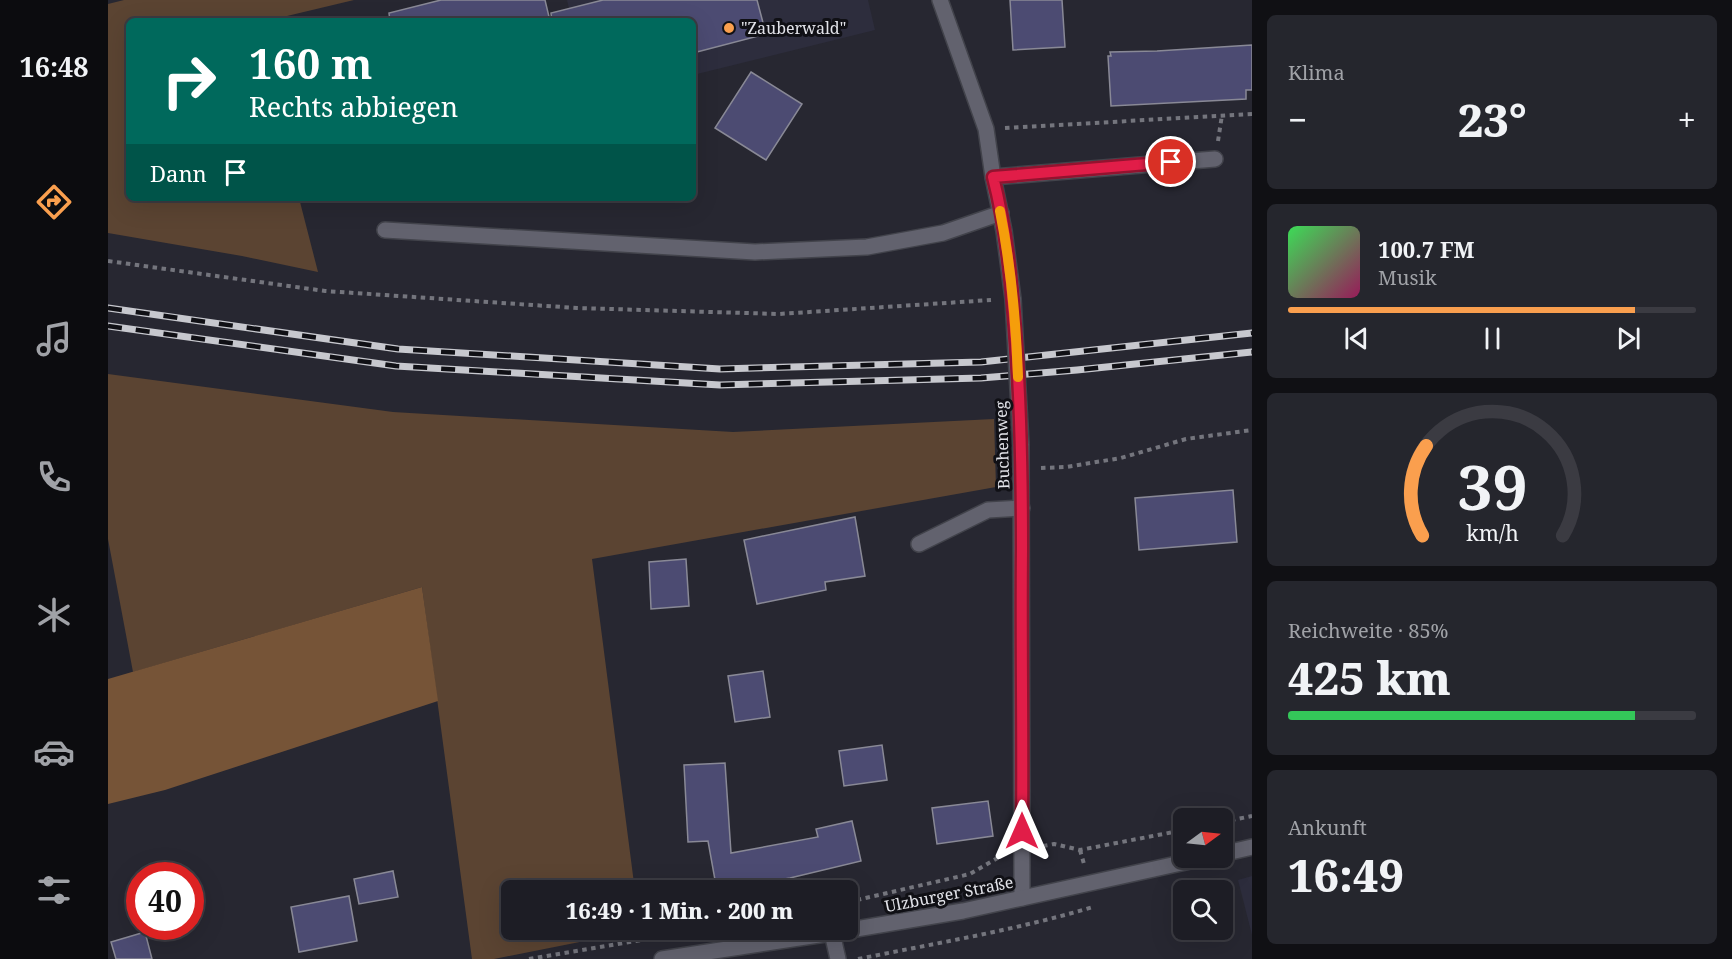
<!DOCTYPE html>
<html lang="de">
<head>
<meta charset="utf-8">
<style>
	body { margin:0; font-family:"Noto Serif",serif; background:#25262d; color:#f1f3f6; height:100vh; display:flex; flex-direction:column; font-size:22px; white-space:nowrap }
	* { box-sizing:border-box; margin:0 }
	p { font-size:20px; color:#a0a2a7 }
	.icon { flex:none; width:33px; height:33px; fill:none; stroke:currentColor; stroke-width:2; stroke-linecap:round; stroke-linejoin:round }
	.map { position:relative; flex:1; overflow:hidden }
	.sheet { display:flex; flex-direction:column; gap:15px; padding:15px; background:#101014; width:480px }
	.sheet>* { flex:none }
	.banner { position:absolute; left:18px; top:18px; width:570px; height:183px; border-radius:9px; box-shadow:0 6px 24px #0002,0 0 0 2px #3b3b42; background:#00695c; color:#fff; overflow:hidden }
	.needle { width:39px; rotate:75deg }
	.tools { position:absolute; left:1065px; top:808px; display:grid; gap:12px }
	.tools a { display:grid; place-items:center; width:60px; height:60px; border-radius:9px; background:#1d1d25; box-shadow:0 6px 24px #0002,0 0 0 2px #3b3b42; font-size:30px }
	.speed { position:absolute; left:18px; top:862px; display:flex; gap:12px; font-size:30px; font-weight:700; text-align:center }
	.speed>* { display:grid; place-content:center; width:78px; height:78px; border-radius:50%; background:#1d1d25; box-shadow:0 6px 24px #0002,0 0 0 2px #3b3b42; line-height:1 }
	.speed .limit { border:9px solid #d22; background:#fff; color:#111 }
	.pin { position:absolute; display:grid; place-items:center; width:51px; height:51px; color:#fff; margin:-26px; border:3px solid #fff; border-radius:50%; box-shadow:0 2px 6px #0007 }
	.me { position:absolute; width:66px; margin:-33px; rotate:0deg; stroke-linejoin:round; filter:drop-shadow(0 0 4px #0008) }
	.turn { display:flex; align-items:center; gap:21px; height:126px; padding:0 24px; font-size:27px }
	.turn .icon { width:78px; height:78px; stroke-width:2.5 }
	.turn b { display:block; font-size:42px; line-height:51px }
	.then { display:flex; align-items:center; height:57px; padding:0 24px; background:#0003; gap:12px; font-size:22px }
	.big { font-size:45px; font-weight:800; line-height:1.1 }
	.sheet .widget { flex:1; display:flex; flex-direction:column; justify-content:center; gap:9px; min-width:0; padding:0 21px; border-radius:9px; background:#25262d }
	.sheet .dial { align-items:center; gap:0 }
	.dial svg { height:156px; overflow:visible; fill:none; stroke:#3b3b42; stroke-width:7; stroke-linecap:round; text-anchor:middle }
	.dial text { fill:#f1f3f6; stroke:none }
	.song { display:flex; align-items:center; gap:18px }
	.cover { width:72px; height:72px; border-radius:9px; background:linear-gradient(135deg,hsl(130 70% 55%),hsl(330 70% 35%)) }
	.played { height:6px; border-radius:3px; background:linear-gradient(90deg,#fa9f4e 85%,#3b3b42 85%) }
	.keys { display:flex; justify-content:space-around; direction:ltr }
	.heat { display:flex; justify-content:space-between; align-items:center; font-size:33px; direction:ltr }
	.charge { height:9px; border-radius:4px; background:linear-gradient(90deg,#34c759 85%,#3b3b42 0) }
	.trip { position:absolute; left:393px; top:880px; width:357px; height:60px; border-radius:9px; background:#1d1d25; box-shadow:0 6px 24px #0002,0 0 0 2px #3b3b42; font-weight:800; line-height:60px; text-align:center }
	main { display:flex; flex:1; min-height:0 }
	.dock { display:flex; flex-direction:column; width:108px; justify-content:space-around; align-items:center; background:#0c0c0f; color:#a0a2a7 }
	.dock .icon { width:42px; height:42px }
	.dock .on { color:#fa9f4e }
	.dock b { font-size:27px; color:#f1f3f6 }
	.map>svg:first-child { display:block }
	.built { fill:#2d2d3d }
	.green { fill:#5b4432 }
	.forest { fill:#765437 }
	.building { fill:#4c4b72; stroke:#898996; stroke-width:1.5 }
	.lines { fill:none; stroke-linecap:round; stroke-linejoin:round }
	.service-casing { stroke:#42434b; stroke-width:18 }
	.minor-casing { stroke:#42434b; stroke-width:18 }
	.tertiary-casing { stroke:#42434b; stroke-width:18 }
	.secondary-casing { stroke:#42434b; stroke-width:18 }
	.path { stroke:#74757d; stroke-width:4; stroke-dasharray:4.5 4.5; stroke-linecap:butt }
	.service { stroke:#62626e; stroke-width:15 }
	.minor { stroke:#62626e; stroke-width:15 }
	.tertiary { stroke:#62626e; stroke-width:15 }
	.secondary { stroke:#62626e; stroke-width:15 }
	.rail-casing { stroke:#c7c8ce; stroke-width:7 }
	.rail { stroke:#101015; stroke-width:4.5; stroke-dasharray:14; stroke-linecap:butt }
	.tertiary-bridge-casing { stroke:#42434b; stroke-width:18; stroke-linecap:butt }
	.tertiary-bridge { stroke:#62626e; stroke-width:15 }
	.route-casing { stroke:#92132f; stroke-width:15 }
	.route { stroke:#e11d48; stroke-width:10 }
	.slow { stroke:#f59e0b; stroke-width:10 }
	.poi-dot { fill:#fa9f4e; stroke:#101015; stroke-width:2 }
	.labels { text-anchor:middle; stroke-width:6; stroke-linejoin:round; paint-order:stroke }
	.poi-label { font-size:16px; fill:#e2e3e9; stroke:#101015; text-anchor:start }
	.street-label { font-size:16px; fill:#e2e3e9; stroke:#101015 }
</style>
</head>
<body>
<main>
<nav class="dock">
<b>16:48</b>
<svg class="icon on" aria-label="directions" viewBox="0 0 24 24"><path d="M12 3l9 9-9 9-9-9zM9 14v-3h6M13 9l2 2-2 2"/></svg>
<svg class="icon" aria-label="music" viewBox="0 0 24 24"><path d="M9 18V5l10-2v13"/><circle cx="6" cy="18" r="3"/><circle cx="16" cy="16" r="3"/></svg>
<svg class="icon" aria-label="phone" viewBox="0 0 24 24"><path d="M5 4h4l2 5-3 2q2 4 5 5l2-3 5 2v4C11 20 4 13 5 4z"/></svg>
<svg class="icon" aria-label="climate" viewBox="0 0 24 24"><path d="M12 3v18M4 7l16 10M4 17L20 7"/></svg>
<svg class="icon" aria-label="car" viewBox="0 0 24 24"><path d="M5 17H2v-5l4-1 3-4h7l3 4 3 1v5h-3M9 17h6M6 11h13"/><circle cx="7" cy="17" r="2"/><circle cx="17" cy="17" r="2"/></svg>
<svg class="icon" aria-label="filters" viewBox="0 0 24 24"><path d="M4 7h16M4 17h16"/><circle cx="9" cy="7" r="2"/><circle cx="15" cy="17" r="2"/></svg>
</nav>
<div class="map">
<svg width="1144" height="959" viewBox="0 0 1144 959">
	<rect width="100%" height="100%" fill="#272731"/>
	<!-- built -->
	<g class="built">
		<polygon points="459,0 760,0 767,30 585,75 585,21 464,21"/>
		<polygon points="1144,876 1144,935 1130,880"/>
	</g>
	<!-- green -->
	<g class="green">
		<polygon points="16,0 246,0 158,21 21,21 21,198 191,198 210,272 134,256 0,233 0,4"/>
		<polygon points="0,374 285,412 625,432 886,419 888,487 484,559 527,891 404,891 404,930 532,930 386,959 364,959 314,587 25,672 0,539"/>
	</g>
	<!-- forest -->
	<polygon class="forest" points="314,587 330,701 57,790 0,804 0,679"/>
	<!-- building -->
	<g class="building">
		<polygon points="333,0 437,0 442,21 282,21 281,13"/>
		<polygon points="495,0 649,0 658,34 585,53 585,21 444,21 443,13"/>
		<polygon points="902,0 954,0 957,47 905,50"/>
		<polygon points="1144,45 1144,90 1138,90 1138,99 1003,106 1000,56 1003,56 1002,52 1049,51"/>
		<polygon points="643,72 694,104 658,160 607,128"/>
		<polygon points="1125,490 1129,542 1031,550 1027,498"/>
		<polygon points="747,517 757,576 717,582 718,590 649,604 636,540"/>
		<polygon points="578,559 581,606 543,609 541,562"/>
		<polygon points="655,671 662,717 627,722 620,676"/>
		<polygon points="774,745 779,780 736,786 731,751"/>
		<polygon points="617,763 623,853 710,837 708,829 744,821 753,861 682,878 625,888 625,891 609,891 600,841 580,842 576,765"/>
		<polygon points="880,801 885,836 829,844 824,808"/>
		<polygon points="285,871 290,897 251,904 246,879"/>
		<polygon points="241,896 249,941 191,952 183,907"/>
		<polygon points="37,932 44,959 8,959 3,942"/>
	</g>
	<g class="lines">
		<!-- service casing -->
		<g class="service-casing">
			<g id="service">
				<polyline points="885,177 1107,159"/>
				<polyline points="277,230 647,252 759,247 835,233 893,213"/>
				<polyline points="811,544 880,510 914,508"/>
			</g>
		</g>
		<!-- minor casing -->
		<g class="minor-casing">
			<polyline id="minor" points="724,933 730,959"/>
		</g>
		<!-- tertiary casing -->
		<g class="tertiary-casing">
			<g id="tertiary">
				<polyline points="832,0 878,129 885,177 896,231 905,299"/>
				<polyline points="913,444 914,898"/>
			</g>
		</g>
		<!-- secondary casing -->
		<g class="secondary-casing">
			<g id="secondary">
				<polyline points="1114,854 1144,847"/>
				<polyline points="554,959 724,933 855,911 1096,858"/>
			</g>
		</g>
		<!-- path -->
		<g class="path">
			<polyline points="897,128 1144,114"/>
			<polyline points="1110,141 1114,115"/>
			<polyline points="0,261 217,291 469,308 671,314 883,300"/>
			<polyline points="933,468 958,467 1013,458 1078,439 1144,430"/>
			<polyline points="1114,822 1144,816"/>
			<polyline points="935,846 946,844 972,850 1076,830"/>
			<polyline points="972,850 976,864"/>
			<polyline points="740,902 862,874 893,856"/>
			<polyline points="421,959 545,938"/>
			<path d="M750 959C829 943 908 930 985 907"/>
		</g>
		<!-- service -->
		<use href="#service" class="service"/>
		<!-- minor -->
		<use href="#minor" class="minor"/>
		<!-- tertiary -->
		<use href="#tertiary" class="tertiary"/>
		<!-- secondary -->
		<use href="#secondary" class="secondary"/>
		<!-- rail casing -->
		<g class="rail-casing">
			<g id="rail">
				<polyline points="0,308 290,349 612,369 873,362 1144,333"/>
				<polyline points="0,326 288,366 612,385 873,378 969,370 1144,352"/>
			</g>
		</g>
		<!-- rail -->
		<use href="#rail" class="rail"/>
		<!-- tertiary-bridge casing -->
		<g class="tertiary-bridge-casing">
			<polyline id="tertiary-bridge" points="905,299 913,444"/>
		</g>
		<!-- tertiary-bridge -->
		<use href="#tertiary-bridge" class="tertiary-bridge"/>
	</g>
	<g class="lines">
		<!-- route casing -->
		<g class="route-casing">
			<path id="route" d="M914 831C915 737 913 643 914 549 914 480 913 412 908 344 904 288 899 231 885 177L1063 162"/>
		</g>
		<!-- route -->
		<use href="#route" class="route"/>
		<!-- slow -->
		<path class="slow" d="M892 211C903 266 908 322 910 377"/>
	</g>
	<!-- markers -->
	<circle class="poi-dot" cx="621" cy="28" r="6"/>
	<g class="labels">
		<!-- poi labels -->
		<g class="poi-label">
			<text x="633" y="34">"Zauberwald"</text>
		</g>
		<!-- street labels -->
		<g class="street-label">
			<text transform="translate(894 445) rotate(-92)" y="6">Buchenweg</text>
			<text transform="translate(841 894) rotate(-11)" y="6">Ulzburger Straße</text>
		</g>
	</g>
</svg>
<div class="tools">
<a><svg class="needle" viewBox="-14 -14 28 28"><path d="M0-13l5 13h-10z" fill="#e53935"/><path d="M0 13l5-13h-10z" fill="#a0a2a7"/></svg></a>
<a><svg class="icon" aria-label="search" viewBox="0 0 24 24"><circle cx="10" cy="10" r="6"/><path d="M15 15l6 6"/></svg></a>
</div>
<div class="speed"><div class="limit">40</div></div>
<div class="pin" style="left:1063px;top:162px;background:#d93025"><svg class="icon" aria-label="arrive" viewBox="0 0 24 24"><path d="M6 21V4h12l-3 4 3 4H6"/></svg></div>
<svg class="me" style="left:914px;top:831px" viewBox="-20 -20 40 40"><path d="M0-17L14 15 0 8-14 15z" fill="#e11d48" stroke="#fff" stroke-width="4"/></svg>
<div class="trip">16:49 · 1 Min. · 200 m</div>
<div class="banner">
<div class="turn"><svg class="icon" aria-label="right" viewBox="0 0 24 24"><path d="M7 20v-9h11M14 6l5 5-5 5"/></svg><div><b>160 m</b>Rechts abbiegen</div></div>
<div class="then">Dann<svg class="icon" aria-label="arrive" viewBox="0 0 24 24"><path d="M6 21V4h12l-3 4 3 4H6"/></svg></div>
</div>
</div>
<section class="sheet">
<div class="widget"><p>Klima</p>
<div class="heat"><a>−</a><b class="big">23°</b><a>+</a></div>
</div>
<div class="widget">
<div class="song"><i class="cover"></i><div><b>100.7 FM</b><p>Musik</p></div></div>
<div class="played"></div>
<div class="keys"><svg class="icon" aria-label="previous" viewBox="0 0 24 24"><path d="M18 5L8 12l10 7zM5 5v14"/></svg><svg class="icon" aria-label="pause" viewBox="0 0 24 24"><path d="M8 5v14M16 5v14"/></svg><svg class="icon" aria-label="next" viewBox="0 0 24 24"><path d="M6 5l10 7-10 7zM19 5v14"/></svg></div>
</div>
<div class="widget dial"><svg viewBox="0 0 100 80">
<path d="M14 69A42 42 0 1 1 86 69"/>
<path d="M14 69A42 42 0 0 1 16 23" stroke="#fa9f4e"/>
<text x="50" y="56" font-size="32" font-weight="700">39</text>
<text x="50" y="72" font-size="11">km/h</text>
</svg></div>
<div class="widget"><p>Reichweite · 85%</p><b class="big">425 km</b><div class="charge"></div></div>
<div class="widget"><p>Ankunft</p><b class="big">16:49</b></div>
</section>
</main>
</body>
</html>
